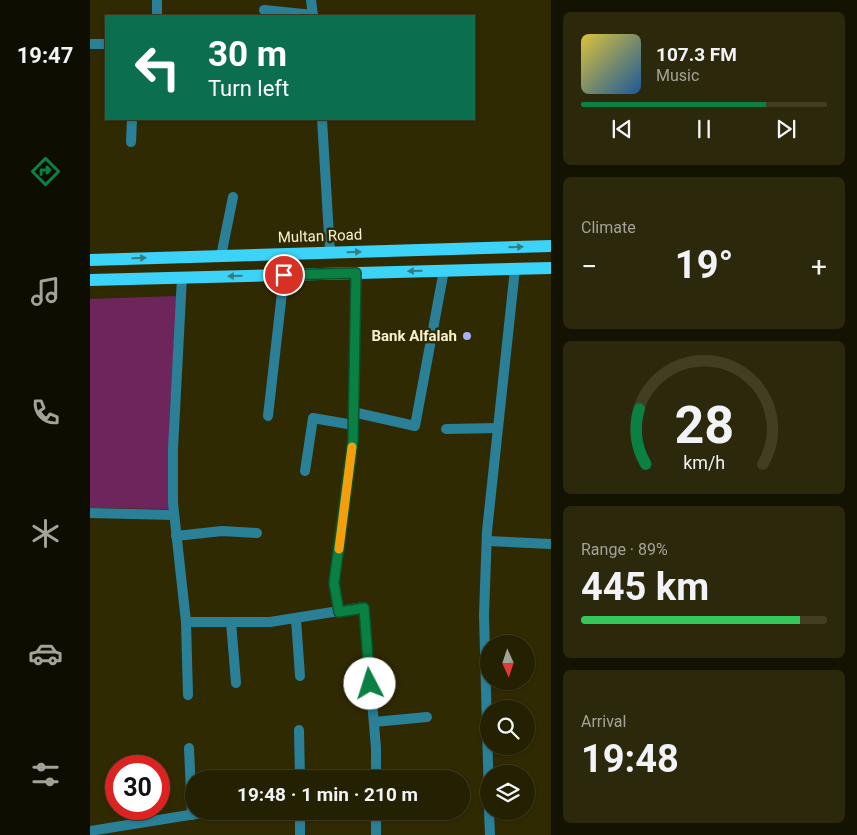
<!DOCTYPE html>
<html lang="en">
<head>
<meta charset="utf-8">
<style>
	body { margin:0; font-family:Roboto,sans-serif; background:#2c280c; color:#f1f3f6; height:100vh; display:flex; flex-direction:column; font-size:19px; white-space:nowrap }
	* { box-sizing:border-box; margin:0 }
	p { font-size:16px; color:#a3a399 }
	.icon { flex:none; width:28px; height:28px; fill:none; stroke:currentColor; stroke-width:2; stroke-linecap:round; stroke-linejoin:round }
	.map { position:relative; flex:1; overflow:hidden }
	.panel { display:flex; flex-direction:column; gap:12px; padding:12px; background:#141201; width:306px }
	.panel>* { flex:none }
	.guide { position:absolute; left:15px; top:15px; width:370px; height:105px; border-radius:0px; box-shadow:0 1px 4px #0004,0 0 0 1px #413e24; background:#0b6e4f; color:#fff; overflow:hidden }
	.needle { width:32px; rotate:177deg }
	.fabs { position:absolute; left:390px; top:635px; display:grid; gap:10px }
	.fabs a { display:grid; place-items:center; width:55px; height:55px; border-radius:50%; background:#242002; box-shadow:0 1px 4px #0004,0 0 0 1px #413e24; font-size:25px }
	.speed { position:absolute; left:15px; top:755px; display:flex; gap:10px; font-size:25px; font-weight:700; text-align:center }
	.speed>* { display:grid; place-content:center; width:65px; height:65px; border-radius:50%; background:#242002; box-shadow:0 1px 4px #0004,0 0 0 1px #413e24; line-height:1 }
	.speed .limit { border:8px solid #d22; background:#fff; color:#111 }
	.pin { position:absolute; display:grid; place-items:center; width:42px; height:42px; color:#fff; margin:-21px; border:2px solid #fff; border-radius:50%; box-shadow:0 1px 5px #0007 }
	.me { position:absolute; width:55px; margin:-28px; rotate:355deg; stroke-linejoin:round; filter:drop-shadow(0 0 4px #0008) }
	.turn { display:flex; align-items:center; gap:18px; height:105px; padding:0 20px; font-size:22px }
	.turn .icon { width:65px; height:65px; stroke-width:2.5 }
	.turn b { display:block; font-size:35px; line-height:42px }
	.big { font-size:38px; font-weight:700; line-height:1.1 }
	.panel .card { flex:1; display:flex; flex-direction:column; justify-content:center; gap:8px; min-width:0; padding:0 18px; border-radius:8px; background:#2c280c }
	.panel .dial { align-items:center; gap:0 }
	.dial svg { height:130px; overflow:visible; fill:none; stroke:#413e24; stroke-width:7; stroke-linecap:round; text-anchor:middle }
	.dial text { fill:#f1f3f6; stroke:none }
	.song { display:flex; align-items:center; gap:15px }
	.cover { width:60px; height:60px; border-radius:8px; background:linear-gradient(135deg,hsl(50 70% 55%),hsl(210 70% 35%)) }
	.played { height:5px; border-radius:2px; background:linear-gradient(90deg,#0b8043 75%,#413e24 75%) }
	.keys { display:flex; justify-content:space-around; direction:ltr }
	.heat { display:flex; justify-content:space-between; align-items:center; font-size:28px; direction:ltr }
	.charge { height:8px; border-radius:4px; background:linear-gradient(90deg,#34c759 89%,#413e24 0) }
	.trip { position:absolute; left:95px; top:770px; width:285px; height:50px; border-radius:25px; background:#242002; box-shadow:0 1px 4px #0004,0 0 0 1px #413e24; font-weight:700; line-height:50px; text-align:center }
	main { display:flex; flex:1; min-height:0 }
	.tab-bar { display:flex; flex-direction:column; width:90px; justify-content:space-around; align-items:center; background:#0e0d01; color:#a3a399 }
	.tab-bar .icon { width:35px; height:35px }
	.tab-bar .current { color:#0b8043 }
	.tab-bar b { font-size:22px; color:#f1f3f6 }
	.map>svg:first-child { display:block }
	.green { fill:#6e255c }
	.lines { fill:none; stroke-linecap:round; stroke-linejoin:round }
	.minor { stroke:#298097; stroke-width:10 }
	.primary { stroke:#3cd3f9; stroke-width:12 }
	.oneway { fill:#367e7e }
	.route-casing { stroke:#07532c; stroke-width:12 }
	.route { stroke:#0b8043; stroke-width:9 }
	.slow { stroke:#f59e0b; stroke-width:9 }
	.poi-dot { fill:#a8b0fc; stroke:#302a03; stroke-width:2 }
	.labels { text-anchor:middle; stroke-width:5; stroke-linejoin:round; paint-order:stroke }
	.street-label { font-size:15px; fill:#f8f2cf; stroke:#302a03 }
	.poi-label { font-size:15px; font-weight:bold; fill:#f8f2cf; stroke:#302a03; text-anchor:end }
</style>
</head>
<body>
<main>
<nav class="tab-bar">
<b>19:47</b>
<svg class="icon current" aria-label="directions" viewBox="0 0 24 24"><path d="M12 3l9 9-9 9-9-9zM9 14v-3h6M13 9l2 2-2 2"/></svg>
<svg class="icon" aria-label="music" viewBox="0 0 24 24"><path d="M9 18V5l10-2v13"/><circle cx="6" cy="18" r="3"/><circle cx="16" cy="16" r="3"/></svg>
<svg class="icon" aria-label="phone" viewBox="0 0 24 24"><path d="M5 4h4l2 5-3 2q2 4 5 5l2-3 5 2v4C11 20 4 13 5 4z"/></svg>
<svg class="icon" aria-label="climate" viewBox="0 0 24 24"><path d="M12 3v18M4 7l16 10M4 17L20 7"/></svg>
<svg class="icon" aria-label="car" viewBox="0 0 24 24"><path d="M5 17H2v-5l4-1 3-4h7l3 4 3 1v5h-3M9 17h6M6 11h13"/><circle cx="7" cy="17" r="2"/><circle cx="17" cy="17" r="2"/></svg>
<svg class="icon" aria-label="filters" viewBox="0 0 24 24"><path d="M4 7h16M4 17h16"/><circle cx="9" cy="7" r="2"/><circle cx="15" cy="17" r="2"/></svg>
</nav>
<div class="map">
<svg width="461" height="835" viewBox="0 0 461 835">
	<rect width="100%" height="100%" fill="#302a03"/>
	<!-- green -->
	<polygon class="green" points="87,296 80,411 79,509 0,508 0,299"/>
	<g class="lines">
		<!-- minor -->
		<g class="minor">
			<polyline points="67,0 67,16"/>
			<polyline points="221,0 223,16"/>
			<polyline points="174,10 223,15"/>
			<polyline points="0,44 16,44"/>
			<polyline points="232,119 240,252"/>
			<polyline points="41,142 42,119"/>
			<polyline points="131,256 143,197"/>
			<polyline points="92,277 83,449 83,503 96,622 98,695"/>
			<polyline points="263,412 325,426 354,270"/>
			<polyline points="178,416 194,275"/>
			<polyline points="356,429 407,428"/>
			<polyline points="215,471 223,418 263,425"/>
			<polyline points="0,513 84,515"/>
			<polyline points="86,536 132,531 167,533"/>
			<polyline points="397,541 461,544"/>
			<polyline points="249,612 244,583 263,440 266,273"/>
			<polyline points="206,619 210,676"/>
			<polyline points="96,622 180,622 274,607 286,748 286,779"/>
			<polyline points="141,622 146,683"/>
			<polyline points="284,722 337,717"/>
			<polyline points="209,730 210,779"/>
			<polyline points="99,748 102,815"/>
			<polyline points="399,802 394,615 397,531 425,269"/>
			<polyline points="210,811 210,835"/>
			<polyline points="286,811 286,835"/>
			<polyline points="399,811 400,835"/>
			<polyline points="0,831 124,811"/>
		</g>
		<!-- primary -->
		<g class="primary">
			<polyline points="0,260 461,246"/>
			<polyline points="0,280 461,268"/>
		</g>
	</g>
	<!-- one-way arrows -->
	<defs><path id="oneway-solid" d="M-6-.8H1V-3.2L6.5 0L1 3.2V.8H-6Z" transform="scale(1.25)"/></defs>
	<g class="oneway">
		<use href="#oneway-solid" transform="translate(426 247) rotate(-2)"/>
		<use href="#oneway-solid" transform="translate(264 252) rotate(-2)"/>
		<use href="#oneway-solid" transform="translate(49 258) rotate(-2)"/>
		<use href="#oneway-solid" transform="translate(325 271) rotate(179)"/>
		<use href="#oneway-solid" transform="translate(145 276) rotate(179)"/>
	</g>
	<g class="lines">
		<!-- route casing -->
		<g class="route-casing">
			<polyline id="route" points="194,275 266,273 263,440 244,583 249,612 274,608 280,684"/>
		</g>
		<!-- route -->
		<use href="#route" class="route"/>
		<!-- slow -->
		<polyline class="slow" points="249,549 262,447"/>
	</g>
	<!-- markers -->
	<circle class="poi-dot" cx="377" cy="336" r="5"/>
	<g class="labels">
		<!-- street labels -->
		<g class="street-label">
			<text transform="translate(230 236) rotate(-2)" y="5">Multan Road</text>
		</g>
		<!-- poi labels -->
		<g class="poi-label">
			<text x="367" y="341">Bank Alfalah</text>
		</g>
	</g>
</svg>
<div class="fabs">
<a><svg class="needle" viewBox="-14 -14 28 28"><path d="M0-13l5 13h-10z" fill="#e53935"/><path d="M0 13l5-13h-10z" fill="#a3a399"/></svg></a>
<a><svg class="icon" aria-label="search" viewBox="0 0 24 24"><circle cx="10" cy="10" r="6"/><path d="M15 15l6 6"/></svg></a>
<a><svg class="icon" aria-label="layers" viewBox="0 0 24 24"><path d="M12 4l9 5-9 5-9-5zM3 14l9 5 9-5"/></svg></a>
</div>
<div class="speed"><div class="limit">30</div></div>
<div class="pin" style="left:194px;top:275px;background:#d93025"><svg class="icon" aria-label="arrive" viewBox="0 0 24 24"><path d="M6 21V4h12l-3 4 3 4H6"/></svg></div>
<svg class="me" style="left:280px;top:684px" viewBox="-20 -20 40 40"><circle r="19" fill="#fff"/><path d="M0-13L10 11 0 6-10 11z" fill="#0b8043"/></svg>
<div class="trip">19:48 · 1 min · 210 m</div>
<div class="guide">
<div class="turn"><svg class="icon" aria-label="left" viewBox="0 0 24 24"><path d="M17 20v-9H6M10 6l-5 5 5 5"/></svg><div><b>30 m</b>Turn left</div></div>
</div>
</div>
<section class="panel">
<div class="card">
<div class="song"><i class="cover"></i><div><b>107.3 FM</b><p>Music</p></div></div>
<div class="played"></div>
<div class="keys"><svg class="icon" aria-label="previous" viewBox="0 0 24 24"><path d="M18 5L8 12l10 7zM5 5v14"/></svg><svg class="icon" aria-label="pause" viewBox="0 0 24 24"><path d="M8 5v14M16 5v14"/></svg><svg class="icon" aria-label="next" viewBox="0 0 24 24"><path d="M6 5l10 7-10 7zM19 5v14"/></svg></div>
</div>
<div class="card"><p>Climate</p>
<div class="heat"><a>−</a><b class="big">19°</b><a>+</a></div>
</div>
<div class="card dial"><svg viewBox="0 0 100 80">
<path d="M14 69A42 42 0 1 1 86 69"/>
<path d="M14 69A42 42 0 0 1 10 35" stroke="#0b8043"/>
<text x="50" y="56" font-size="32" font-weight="700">28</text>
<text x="50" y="72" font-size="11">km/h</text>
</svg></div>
<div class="card"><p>Range · 89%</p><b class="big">445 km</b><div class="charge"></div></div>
<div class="card"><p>Arrival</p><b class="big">19:48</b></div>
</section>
</main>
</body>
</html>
